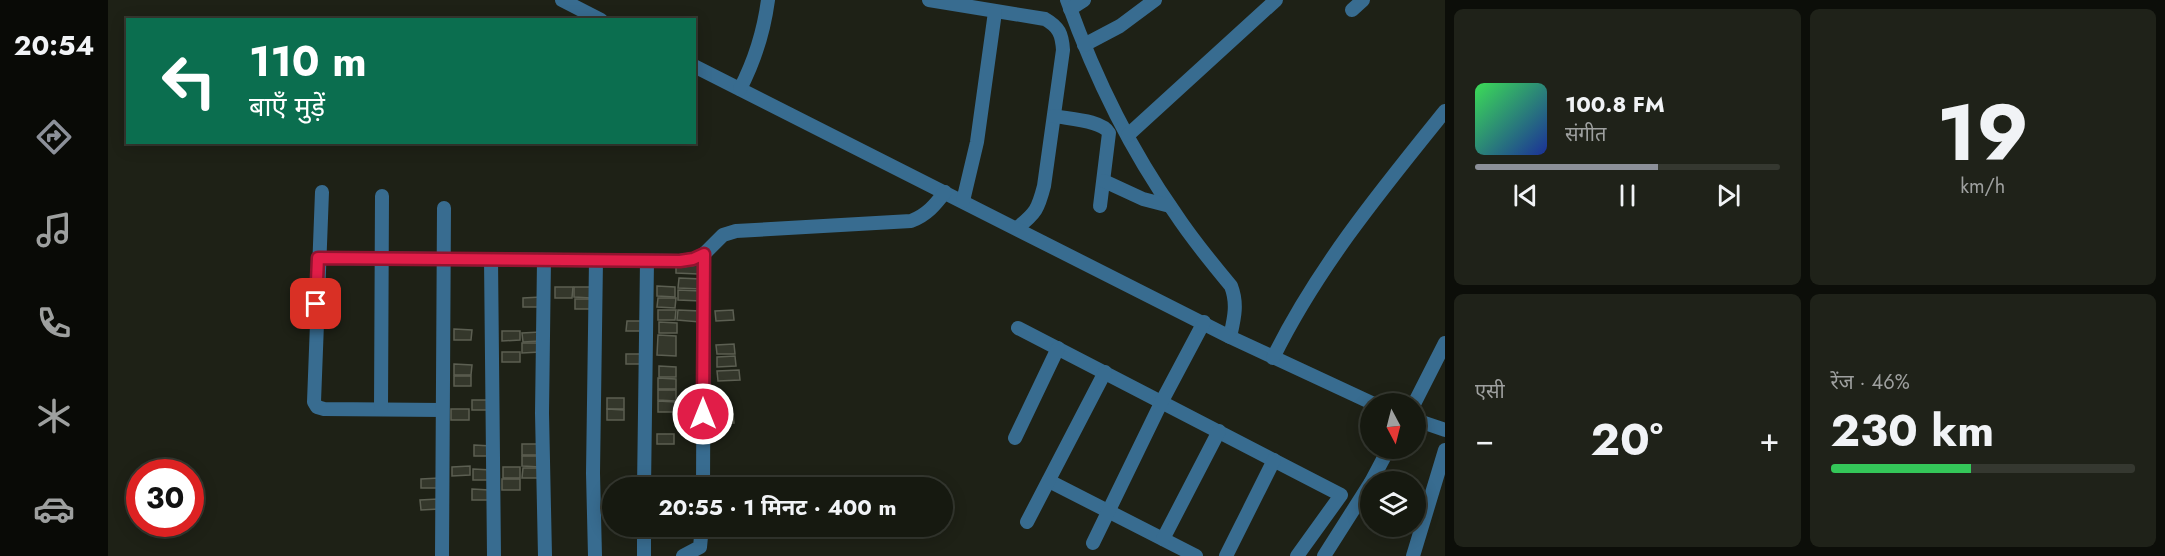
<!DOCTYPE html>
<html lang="hi">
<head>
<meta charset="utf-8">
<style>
	body { margin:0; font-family:Jost,"Noto Sans Devanagari",sans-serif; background:#1f2219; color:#f1f3f6; height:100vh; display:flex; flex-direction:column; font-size:22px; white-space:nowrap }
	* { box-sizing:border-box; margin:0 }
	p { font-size:20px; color:#9ea09f }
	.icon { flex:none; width:33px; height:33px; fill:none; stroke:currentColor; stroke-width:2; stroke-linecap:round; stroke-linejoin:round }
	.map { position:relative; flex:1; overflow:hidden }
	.drawer { display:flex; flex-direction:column; gap:9px; padding:9px; background:#0c0e09; width:720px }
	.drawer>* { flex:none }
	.hud { position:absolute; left:18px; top:18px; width:570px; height:126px; border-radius:0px; box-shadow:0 3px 15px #0003,0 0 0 2px #353830; background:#0b6e4f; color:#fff; overflow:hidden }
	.needle { width:39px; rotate:173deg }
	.controls { position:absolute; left:1252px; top:393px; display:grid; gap:12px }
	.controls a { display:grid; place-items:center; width:66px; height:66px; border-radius:50%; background:#161910; box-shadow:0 3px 15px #0003,0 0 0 2px #353830; font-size:30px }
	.speed { position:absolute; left:18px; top:459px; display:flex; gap:12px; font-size:30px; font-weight:700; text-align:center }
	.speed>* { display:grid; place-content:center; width:78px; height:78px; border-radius:50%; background:#161910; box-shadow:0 3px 15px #0003,0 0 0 2px #353830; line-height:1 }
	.speed .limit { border:9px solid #d22; background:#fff; color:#111 }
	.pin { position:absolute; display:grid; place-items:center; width:51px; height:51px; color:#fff; margin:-26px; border-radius:12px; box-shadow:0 3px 9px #0006 }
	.me { position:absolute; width:66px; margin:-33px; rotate:0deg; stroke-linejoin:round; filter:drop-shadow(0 0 4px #0008) }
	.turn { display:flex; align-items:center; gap:21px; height:126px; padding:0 24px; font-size:27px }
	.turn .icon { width:78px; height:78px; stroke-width:2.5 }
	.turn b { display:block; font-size:42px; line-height:51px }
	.big { font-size:45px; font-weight:700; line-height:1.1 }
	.drawer .card { flex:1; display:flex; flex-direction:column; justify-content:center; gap:9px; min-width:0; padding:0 21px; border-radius:9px; background:#1f2219 }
	.drawer .dial { align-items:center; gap:0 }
	.dial b { font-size:78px; line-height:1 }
	.song { display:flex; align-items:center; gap:18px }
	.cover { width:72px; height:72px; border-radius:9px; background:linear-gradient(135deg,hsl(130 70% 55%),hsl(230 70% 35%)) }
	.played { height:6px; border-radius:3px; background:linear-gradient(90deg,#8c9099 60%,#353830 60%) }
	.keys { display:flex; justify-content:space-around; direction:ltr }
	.heat { display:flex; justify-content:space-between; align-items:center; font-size:33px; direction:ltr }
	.charge { height:9px; border-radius:4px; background:linear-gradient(90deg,#34c759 46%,#353830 0) }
	.drawer .tiles { flex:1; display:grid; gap:9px; grid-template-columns:repeat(2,1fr) }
	.trip { position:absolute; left:494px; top:477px; width:351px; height:60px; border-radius:30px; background:#161910; box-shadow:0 3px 15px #0003,0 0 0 2px #353830; font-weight:700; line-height:60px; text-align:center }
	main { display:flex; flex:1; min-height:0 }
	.dock { display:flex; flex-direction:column; width:108px; justify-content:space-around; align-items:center; background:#090a06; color:#9ea09f }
	.dock .icon { width:42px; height:42px }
	.dock .active { color:#8c9099 }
	.dock b { font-size:27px; color:#f1f3f6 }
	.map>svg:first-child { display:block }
	.building { fill:#34372b; stroke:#5c5f52; stroke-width:1.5 }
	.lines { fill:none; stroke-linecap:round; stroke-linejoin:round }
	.minor { stroke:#386c90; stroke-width:14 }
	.route-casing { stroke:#92132f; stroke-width:15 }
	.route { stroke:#e11d48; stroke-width:10 }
</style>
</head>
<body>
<main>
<nav class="dock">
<b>20:54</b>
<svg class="icon active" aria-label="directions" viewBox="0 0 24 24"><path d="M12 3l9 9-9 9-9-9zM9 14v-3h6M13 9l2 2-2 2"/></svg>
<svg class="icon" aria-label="music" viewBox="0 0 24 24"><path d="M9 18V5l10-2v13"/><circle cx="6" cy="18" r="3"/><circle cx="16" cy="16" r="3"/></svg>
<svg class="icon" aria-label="phone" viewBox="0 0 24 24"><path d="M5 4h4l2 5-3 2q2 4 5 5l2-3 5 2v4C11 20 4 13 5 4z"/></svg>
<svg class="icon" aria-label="climate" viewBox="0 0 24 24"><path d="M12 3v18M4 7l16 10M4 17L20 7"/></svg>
<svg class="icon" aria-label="car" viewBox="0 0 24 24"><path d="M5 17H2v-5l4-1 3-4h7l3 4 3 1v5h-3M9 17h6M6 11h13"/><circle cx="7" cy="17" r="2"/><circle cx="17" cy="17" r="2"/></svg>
</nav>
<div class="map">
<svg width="1337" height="556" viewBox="0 0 1337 556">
	<rect width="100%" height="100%" fill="#1e2116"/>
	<!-- building -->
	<g class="building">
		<polygon points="568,263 591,264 590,274 568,273"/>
		<polygon points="571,278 594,279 593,289 570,288"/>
		<polygon points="549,286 567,287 567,297 549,296"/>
		<polygon points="447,287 465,287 464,298 447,298"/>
		<polygon points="466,287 483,287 483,298 466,297"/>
		<polygon points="570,290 593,291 593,301 570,300"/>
		<polygon points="433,297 433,307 415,307 415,298"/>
		<polygon points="550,298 568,298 567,308 549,307"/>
		<rect x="467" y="299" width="17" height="10"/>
		<polygon points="550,310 568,310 567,320 550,320"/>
		<polygon points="570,310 592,311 592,322 569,320"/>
		<polygon points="625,310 626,320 608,321 607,311"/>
		<polygon points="519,321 536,321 536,331 518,331"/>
		<polygon points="551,322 569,323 569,333 551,333"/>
		<polygon points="346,329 364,330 363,340 346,340"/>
		<polygon points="394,331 412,331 412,340 394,341"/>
		<polygon points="432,332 432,341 415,342 414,333"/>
		<polygon points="550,335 568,336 568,356 549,355"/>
		<polygon points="414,343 432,343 432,352 414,353"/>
		<polygon points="626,344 627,354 609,354 608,345"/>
		<rect x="394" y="352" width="18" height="10"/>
		<rect x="518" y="354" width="17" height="10"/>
		<polygon points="627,356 628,366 609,367 609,357"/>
		<polygon points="346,364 364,365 363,375 346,375"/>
		<polygon points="551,366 568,367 568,377 551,377"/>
		<polygon points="631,370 632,380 610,381 609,371"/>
		<rect x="346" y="376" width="17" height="10"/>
		<polygon points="550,378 568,379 568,389 550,389"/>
		<polygon points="550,390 568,390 568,401 550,400"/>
		<rect x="499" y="398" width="17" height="11"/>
		<rect x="364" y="400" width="17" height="10"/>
		<polygon points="550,401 568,402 568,412 550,412"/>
		<rect x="343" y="409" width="18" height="11"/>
		<polygon points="499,409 516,410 516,420 499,420"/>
		<polygon points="607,414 625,414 626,423 608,424"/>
		<rect x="549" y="434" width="17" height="10"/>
		<rect x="414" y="444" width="17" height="11"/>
		<polygon points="366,445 383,446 383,456 366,456"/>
		<polygon points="414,456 432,456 432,467 414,466"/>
		<polygon points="362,466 362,475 344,476 344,467"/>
		<rect x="395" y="467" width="17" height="11"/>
		<polygon points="415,468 432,468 432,478 414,478"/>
		<polygon points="365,469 383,470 382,480 365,480"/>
		<polygon points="331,478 331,488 313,488 313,479"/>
		<rect x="394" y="479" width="18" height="11"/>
		<polygon points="364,489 381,490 381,500 364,500"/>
		<polygon points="330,499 331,509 313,510 312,500"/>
	</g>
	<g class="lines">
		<!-- minor -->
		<g class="minor">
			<polyline points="454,0 493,20"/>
			<path d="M821 0 937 19C951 27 954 34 955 50L936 186C930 209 928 213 909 228"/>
			<path d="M959 0C986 75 1021 148 1067 213 1084 239 1103 262 1123 286 1130 304 1126 319 1122 337"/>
			<polyline points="962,9 976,0"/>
			<polyline points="1244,10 1255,0"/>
			<polyline points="976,45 1012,26 1047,0"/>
			<polyline points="586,66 1122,337 1266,404"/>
			<path d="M632 89C646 62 656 30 660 0"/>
			<path d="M946 116C961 119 994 120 1001 133L992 206"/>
			<polyline points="1020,135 1168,0"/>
			<polyline points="996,181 1035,199 1062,206"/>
			<polyline points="214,192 206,402 209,407 216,409 334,410"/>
			<polyline points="855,201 869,142 887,12"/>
			<path d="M210 258 572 261 586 259 596 254 615 235 628 231 803 221C819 215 827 205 837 192"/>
			<polyline points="383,259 386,556"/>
			<polyline points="436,260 434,413 437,556"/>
			<polyline points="910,328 1233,495 1189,556"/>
			<path d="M1165 358C1209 268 1274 189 1337 111"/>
			<polyline points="1306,404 1337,343"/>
			<polyline points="273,409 274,196"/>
			<polyline points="1308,420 1337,430"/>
			<polyline points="907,438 950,348"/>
			<polyline points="941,481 1088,556"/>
			<polyline points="1263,482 1281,448"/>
			<polyline points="536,488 539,261"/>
			<polyline points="595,488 596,254"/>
			<polyline points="919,522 997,372"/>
			<polyline points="1055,539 1111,431"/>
			<polyline points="985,543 1054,401 1096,322"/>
			<polyline points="334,556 336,208"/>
			<polyline points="487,556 485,473 488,260"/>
			<polyline points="536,556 536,526"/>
			<polyline points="575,556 592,547 594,526"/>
			<polyline points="1118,556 1166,460"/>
			<polyline points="1216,556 1263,482"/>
			<polyline points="1305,556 1337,450"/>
		</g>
	</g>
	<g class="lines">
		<!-- route casing -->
		<g class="route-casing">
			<polyline id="route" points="208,304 210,258 572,261 585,259 596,254 595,414"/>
		</g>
		<!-- route -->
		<use href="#route" class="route"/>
	</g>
</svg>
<div class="controls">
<a><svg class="needle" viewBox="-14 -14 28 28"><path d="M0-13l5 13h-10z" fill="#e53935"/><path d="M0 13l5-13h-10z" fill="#9ea09f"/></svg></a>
<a><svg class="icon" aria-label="layers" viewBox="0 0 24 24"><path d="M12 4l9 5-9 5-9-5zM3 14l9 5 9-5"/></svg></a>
</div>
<div class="speed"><div class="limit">30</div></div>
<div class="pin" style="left:208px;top:304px;background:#d93025"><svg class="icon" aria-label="arrive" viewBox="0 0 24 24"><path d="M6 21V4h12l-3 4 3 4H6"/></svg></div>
<svg class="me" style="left:595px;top:414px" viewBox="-20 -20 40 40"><circle r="17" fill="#e11d48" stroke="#fff" stroke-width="3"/><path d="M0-11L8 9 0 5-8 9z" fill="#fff"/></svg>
<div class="trip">20:55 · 1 मिनट · 400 m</div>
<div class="hud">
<div class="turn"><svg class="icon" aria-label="left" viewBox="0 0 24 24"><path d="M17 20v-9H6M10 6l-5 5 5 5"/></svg><div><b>110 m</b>बाएँ मुड़ें</div></div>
</div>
</div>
<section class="drawer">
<div class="tiles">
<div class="card">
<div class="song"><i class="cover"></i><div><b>100.8 FM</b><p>संगीत</p></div></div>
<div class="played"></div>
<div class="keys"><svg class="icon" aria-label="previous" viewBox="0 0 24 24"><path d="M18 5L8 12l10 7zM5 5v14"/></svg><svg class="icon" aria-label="pause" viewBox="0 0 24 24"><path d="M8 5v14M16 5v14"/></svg><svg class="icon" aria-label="next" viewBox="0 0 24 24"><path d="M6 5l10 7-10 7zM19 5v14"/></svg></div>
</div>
<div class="card dial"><b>19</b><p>km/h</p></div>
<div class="card"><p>एसी</p>
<div class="heat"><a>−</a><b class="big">20°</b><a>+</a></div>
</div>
<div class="card"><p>रेंज · 46%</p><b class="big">230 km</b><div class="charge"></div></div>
</div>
</section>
</main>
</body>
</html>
